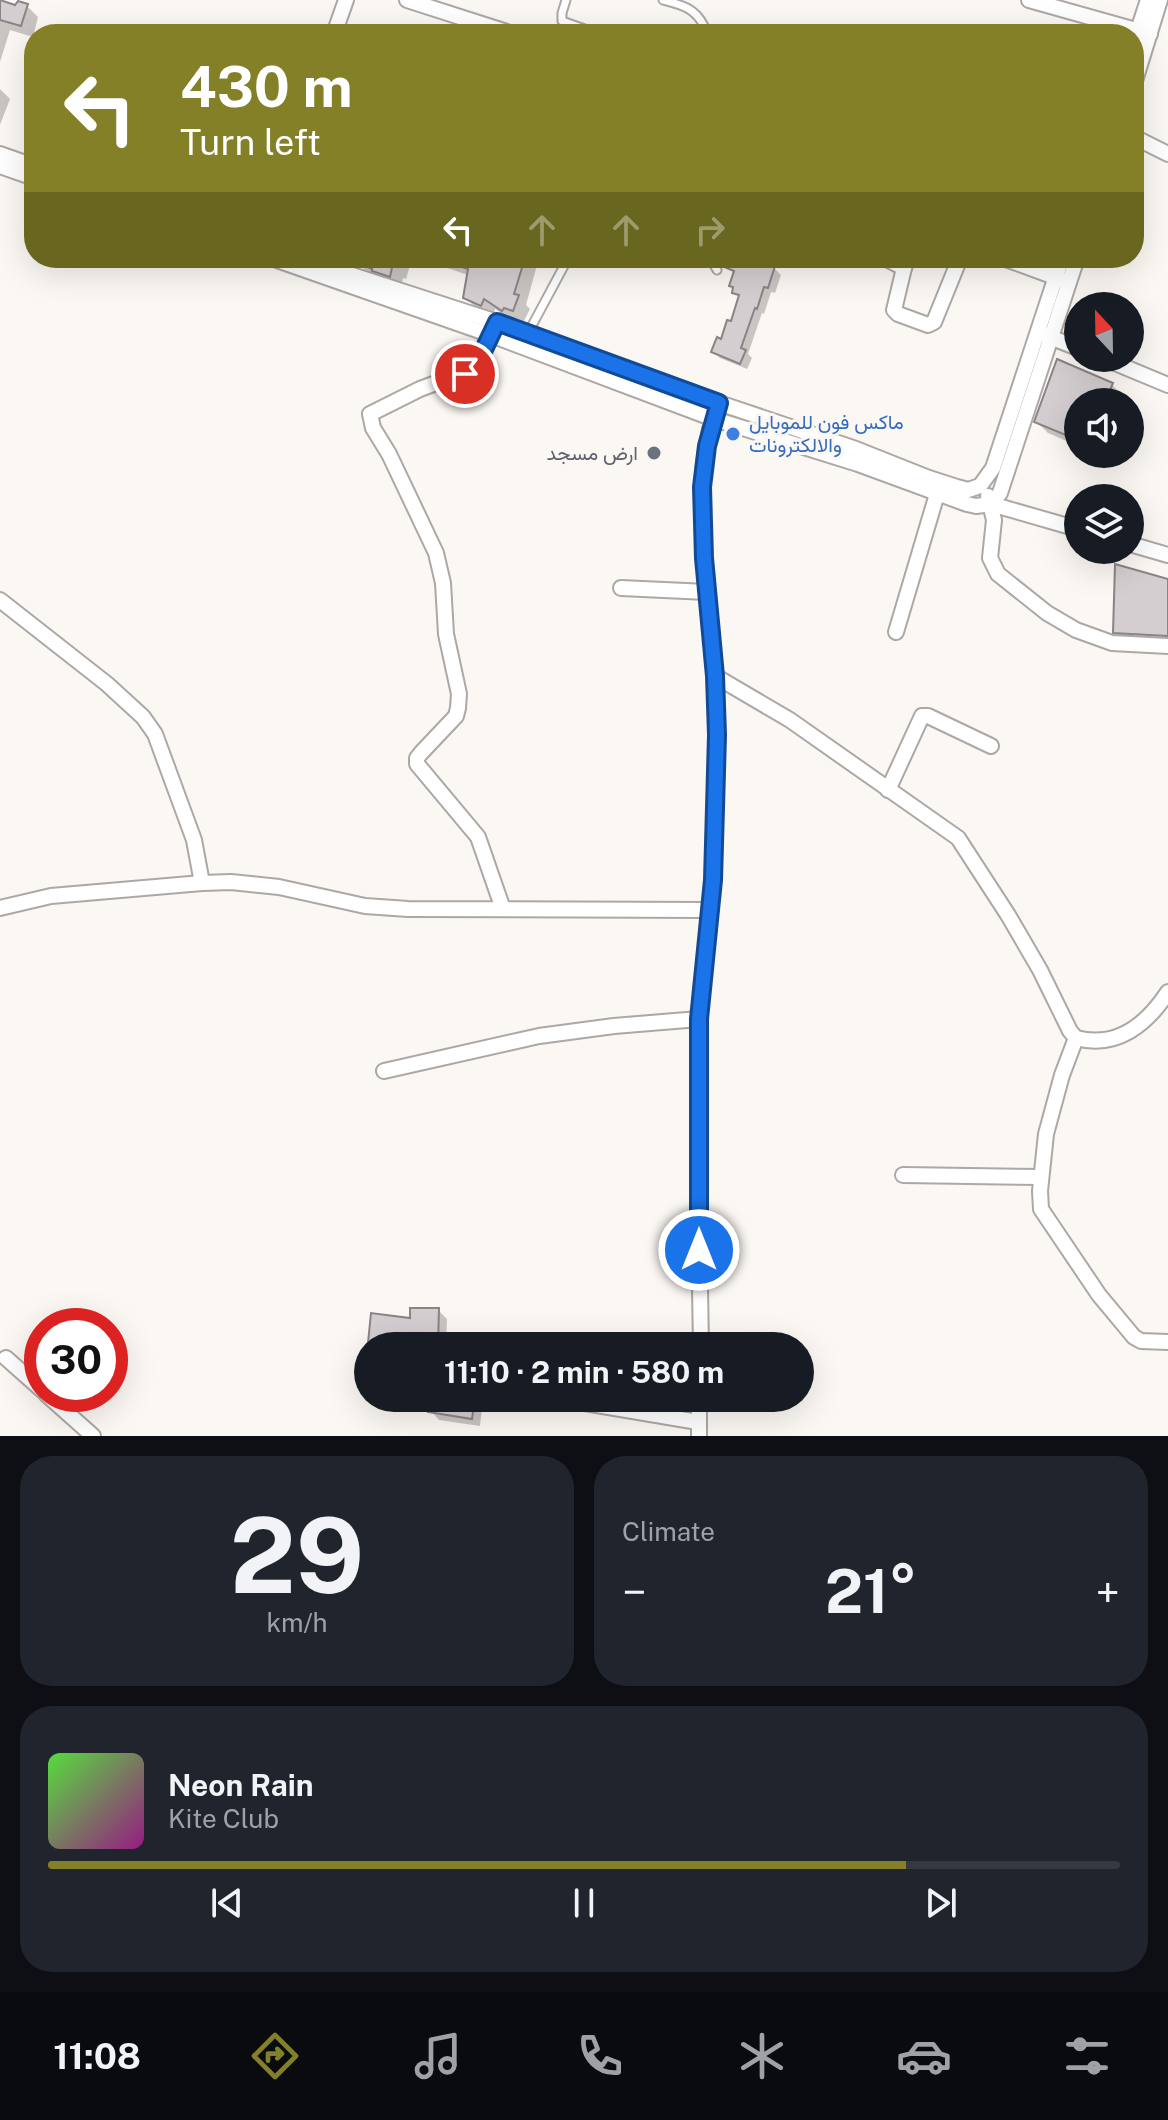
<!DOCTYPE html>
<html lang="en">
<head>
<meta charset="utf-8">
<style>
	body { margin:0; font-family:"Public Sans",Vazirmatn,sans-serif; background:#20242c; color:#f1f3f6; height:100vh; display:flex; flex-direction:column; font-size:30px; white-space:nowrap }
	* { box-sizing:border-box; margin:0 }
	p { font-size:26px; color:#9ea1a6 }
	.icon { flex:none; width:44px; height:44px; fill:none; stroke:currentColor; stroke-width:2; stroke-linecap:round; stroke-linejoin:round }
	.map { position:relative; height:1436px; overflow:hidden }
	.side { display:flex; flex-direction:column; gap:20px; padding:20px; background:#0d0f14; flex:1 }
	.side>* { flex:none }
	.banner { position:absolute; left:24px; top:24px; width:1120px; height:244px; border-radius:32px; box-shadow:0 8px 32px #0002; background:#848028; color:#fff; overflow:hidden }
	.needle { width:52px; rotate:338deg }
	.controls { position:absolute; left:1064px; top:292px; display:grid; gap:16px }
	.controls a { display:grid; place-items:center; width:80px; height:80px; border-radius:50%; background:#171b24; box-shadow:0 8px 32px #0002; font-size:40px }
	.speed { position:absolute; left:24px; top:1308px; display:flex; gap:16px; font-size:40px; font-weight:700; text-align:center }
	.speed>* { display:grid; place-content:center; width:104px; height:104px; border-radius:50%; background:#171b24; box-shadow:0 8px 32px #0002; line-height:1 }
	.speed .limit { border:12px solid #d22; background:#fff; color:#111 }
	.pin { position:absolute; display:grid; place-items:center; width:68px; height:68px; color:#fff; margin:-34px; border:4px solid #fff; border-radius:50%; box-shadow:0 2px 8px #0007 }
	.me { position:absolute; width:88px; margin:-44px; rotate:0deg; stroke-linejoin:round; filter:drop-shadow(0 0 6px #0008) }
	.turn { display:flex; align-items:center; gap:28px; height:168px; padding:0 24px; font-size:36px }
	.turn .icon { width:104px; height:104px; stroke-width:2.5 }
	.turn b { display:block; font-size:56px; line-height:68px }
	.lanes { display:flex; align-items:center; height:76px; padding:0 24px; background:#0003; justify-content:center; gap:40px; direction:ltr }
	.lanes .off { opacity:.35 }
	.big { font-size:60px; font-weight:700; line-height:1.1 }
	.side .widget { flex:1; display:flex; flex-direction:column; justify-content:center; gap:12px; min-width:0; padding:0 28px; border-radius:32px; background:#20242c }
	.side .dial { align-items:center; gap:0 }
	.dial b { font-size:104px; line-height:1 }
	.song { display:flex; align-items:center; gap:24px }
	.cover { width:96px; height:96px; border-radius:12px; background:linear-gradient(135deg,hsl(110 70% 55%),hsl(310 70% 35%)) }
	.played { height:8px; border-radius:4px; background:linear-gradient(90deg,#848028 80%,#363941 80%) }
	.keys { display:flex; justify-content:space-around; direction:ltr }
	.heat { display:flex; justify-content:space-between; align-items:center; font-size:44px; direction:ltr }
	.side .tiles { flex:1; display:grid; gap:20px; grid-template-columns:1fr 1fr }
	.widget:last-child { grid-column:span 2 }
	.trip { position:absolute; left:354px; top:1332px; width:460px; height:80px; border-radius:40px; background:#171b24; box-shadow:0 8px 32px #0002; font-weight:700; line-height:80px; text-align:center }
	.tab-bar { display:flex; height:128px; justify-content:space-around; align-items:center; background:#090b0e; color:#9ea1a6 }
	.tab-bar .icon { width:56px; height:56px }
	.tab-bar .current { color:#848028 }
	.tab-bar b { font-size:36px; color:#f1f3f6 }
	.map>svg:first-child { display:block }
	.shadow { fill:#0003 }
	.building { fill:#d4ced0; stroke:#898485; stroke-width:2 }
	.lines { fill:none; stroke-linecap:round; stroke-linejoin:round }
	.service-casing { stroke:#ada8a5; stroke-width:11 }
	.minor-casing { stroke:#ada8a5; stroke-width:18 }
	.service { stroke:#fff; stroke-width:7 }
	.minor { stroke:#fff; stroke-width:14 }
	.route-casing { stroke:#114b97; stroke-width:20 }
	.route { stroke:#1a73e8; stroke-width:14 }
	.shop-dot { fill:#3f7fe0; stroke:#fbf7f3; stroke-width:3 }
	.worship-dot { fill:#6b7280; stroke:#fbf7f3; stroke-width:3 }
	.labels { text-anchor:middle; stroke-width:6; stroke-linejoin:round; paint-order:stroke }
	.shop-label { font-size:20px; fill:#366cbe; stroke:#fbf7f3; text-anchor:start }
	.worship-label { font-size:20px; fill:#5b616d; stroke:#fbf7f3; text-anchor:end }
</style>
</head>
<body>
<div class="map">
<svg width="1168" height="1436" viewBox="0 0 1168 1436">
	<rect width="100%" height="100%" fill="#fbf7f3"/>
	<!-- shadow -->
	<g class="shadow">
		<polygon points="0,0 15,7 27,6 38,17 33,37 10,30 0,62"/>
		<polygon points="0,89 10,99 0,125"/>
		<polygon points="352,258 412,258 406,279 403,278 401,287 365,270"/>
		<polygon points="417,258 539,258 526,305 530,309 524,321 516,318 514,321 495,309 493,316 477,309 465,297 468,275"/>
		<polygon points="547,258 571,258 568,264 561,260 560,263"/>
		<polygon points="726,258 752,258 750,261 774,268 781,275 775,293 771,292 764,314 762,313 748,354 752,358 747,369 720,358 713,351 722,342 732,324 740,298 731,285 735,273 724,264"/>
		<polygon points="1112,385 1124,396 1121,402 1078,402 1078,446 1048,433 1036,421"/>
		<polygon points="1168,581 1168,646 1127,644 1115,632"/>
		<polygon points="438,1310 447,1319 446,1346 374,1346 370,1342 412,1320"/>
		<polygon points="433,1398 483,1398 480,1426 439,1420 431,1411"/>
	</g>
	<!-- building -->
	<g class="building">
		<polygon points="0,0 15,5 18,1 28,4 21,26 0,20"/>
		<polygon points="349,258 394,258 390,277 372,271 372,269"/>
		<polygon points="442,258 525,258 514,294 519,295 513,311 504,308 502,311 484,299 481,306 463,298 468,269 442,260"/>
		<polygon points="718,258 749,258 775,266 768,288 764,287 757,309 755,308 741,348 746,350 740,364 711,352 717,337 721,339 727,320 731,321 739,295 732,293 733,287 729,286 734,271 722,266"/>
		<polygon points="1057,359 1113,383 1105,402 1078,402 1078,440 1034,422"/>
		<polygon points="1115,564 1168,579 1168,636 1113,633"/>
		<polygon points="410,1308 439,1308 438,1346 396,1346 368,1343 371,1313 410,1318"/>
		<polygon points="431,1398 475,1398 472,1419 428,1412"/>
	</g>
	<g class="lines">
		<!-- service casing -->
		<g class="service-casing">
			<g id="service">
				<polyline points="566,0 562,13 562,21 599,34"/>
				<path d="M663 0C682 5 695 8 704 26L702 34"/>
				<polyline points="710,258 717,270"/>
				<polyline points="528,333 565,264 576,258 604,258"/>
			</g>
		</g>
		<!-- minor casing -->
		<g class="minor-casing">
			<g id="minor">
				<polyline points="407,0 513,34"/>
				<polyline points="1029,0 1150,34"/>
				<polyline points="334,34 346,0"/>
				<polyline points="1134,42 1148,0"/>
				<polyline points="1134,84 1160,0"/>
				<polyline points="1134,137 1168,154"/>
				<polyline points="0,154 34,166"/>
				<polyline points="0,166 34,178"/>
				<polyline points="271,258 491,335 714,419 858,464 967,504 976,506 991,504 1000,493 1077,258"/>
				<polyline points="885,258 904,268"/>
				<polyline points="908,258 904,268 894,310 898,314 928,325 934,322 960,258"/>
				<polyline points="1003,258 1063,280"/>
				<polyline points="315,263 497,322 719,403 856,449 929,478 957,487 968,490 980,486 993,468 1062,258"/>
				<polyline points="494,327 476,366 471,370 420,389 370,414 373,428 389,454 436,553 443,583 446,634 459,694 458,708 456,716 421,753 417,758 417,764 478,837 503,909"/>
				<polyline points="1042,334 1078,348"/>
				<polyline points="1103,358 1168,385"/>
				<polyline points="988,496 994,520 990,558 998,574 1047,613 1076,630 1112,643 1168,646"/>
				<polyline points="991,504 1078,529"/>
				<polyline points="1130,544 1168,555"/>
				<polyline points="621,588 707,592"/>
				<polyline points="0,600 107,684 143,717 155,734 194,840 202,883"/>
				<polyline points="896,632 937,494"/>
				<path d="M715 676 790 720 958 838 1008 915 1040 970 1070 1031 1076 1038C1117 1049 1147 1024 1168 992"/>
				<polyline points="888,790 922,716 928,716 991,746"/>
				<polyline points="0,908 51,896 202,883 231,882 279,887 365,906 408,909 709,910"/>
				<polyline points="1076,1038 1062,1075 1046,1134 1040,1191 1041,1209 1099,1295 1134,1337 1141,1341 1168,1342"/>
				<polyline points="384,1071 539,1036 614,1026 699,1019"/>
				<polyline points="903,1175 1041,1177"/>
				<polyline points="701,1346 698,1173 699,1019 713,880 717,735 715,676 704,558 702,487 704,462 710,429 716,411"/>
				<polyline points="6,1358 42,1390"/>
				<polyline points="46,1394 93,1436"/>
				<polyline points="555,1398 698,1422"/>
				<polyline points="699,1436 699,1398"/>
			</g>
		</g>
		<!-- service -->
		<use href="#service" class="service"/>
		<!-- minor -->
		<use href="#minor" class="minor"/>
	</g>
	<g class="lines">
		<!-- route casing -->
		<g class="route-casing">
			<polyline id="route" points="465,374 476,366 497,322 719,403 707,446 702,487 704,558 715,676 717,735 713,880 699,1019 699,1250"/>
		</g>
		<!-- route -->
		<use href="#route" class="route"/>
	</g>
	<!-- markers -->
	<circle class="shop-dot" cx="733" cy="434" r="8"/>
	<circle class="worship-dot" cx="654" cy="453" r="8"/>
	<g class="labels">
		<!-- shop labels -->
		<g class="shop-label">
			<text x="749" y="429">ماكس فون للموبايل<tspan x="749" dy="23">والالكترونات</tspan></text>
		</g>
		<!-- worship labels -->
		<g class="worship-label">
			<text x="638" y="460">ارض مسجد</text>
		</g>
	</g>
</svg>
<div class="controls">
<a><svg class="needle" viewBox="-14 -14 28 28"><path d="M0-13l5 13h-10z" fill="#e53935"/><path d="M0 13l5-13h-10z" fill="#9ea1a6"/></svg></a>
<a><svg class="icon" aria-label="sound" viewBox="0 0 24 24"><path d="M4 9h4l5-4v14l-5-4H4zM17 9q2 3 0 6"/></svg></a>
<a><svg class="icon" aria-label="layers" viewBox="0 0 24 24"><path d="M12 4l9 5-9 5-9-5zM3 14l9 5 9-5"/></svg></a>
</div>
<div class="speed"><div class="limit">30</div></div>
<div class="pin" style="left:465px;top:374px;background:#d93025"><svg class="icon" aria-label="arrive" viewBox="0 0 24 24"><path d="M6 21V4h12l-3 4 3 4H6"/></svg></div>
<svg class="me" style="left:699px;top:1250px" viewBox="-20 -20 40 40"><circle r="17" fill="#1a73e8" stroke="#fff" stroke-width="3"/><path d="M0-11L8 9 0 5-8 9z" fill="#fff"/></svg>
<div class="trip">11:10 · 2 min · 580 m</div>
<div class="banner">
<div class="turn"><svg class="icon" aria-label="left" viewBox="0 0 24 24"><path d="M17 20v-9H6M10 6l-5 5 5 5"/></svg><div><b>430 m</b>Turn left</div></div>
<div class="lanes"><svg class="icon" aria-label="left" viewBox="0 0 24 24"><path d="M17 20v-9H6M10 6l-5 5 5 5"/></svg><svg class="icon off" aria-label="ahead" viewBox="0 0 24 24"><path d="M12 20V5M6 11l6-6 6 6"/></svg><svg class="icon off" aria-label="ahead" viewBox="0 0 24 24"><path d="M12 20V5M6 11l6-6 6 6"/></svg><svg class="icon off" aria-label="right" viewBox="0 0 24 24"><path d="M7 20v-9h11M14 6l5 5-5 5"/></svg></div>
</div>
</div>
<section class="side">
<div class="tiles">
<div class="widget dial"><b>29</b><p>km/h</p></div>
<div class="widget"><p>Climate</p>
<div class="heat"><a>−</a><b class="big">21°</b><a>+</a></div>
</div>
<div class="widget">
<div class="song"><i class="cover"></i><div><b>Neon Rain</b><p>Kite Club</p></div></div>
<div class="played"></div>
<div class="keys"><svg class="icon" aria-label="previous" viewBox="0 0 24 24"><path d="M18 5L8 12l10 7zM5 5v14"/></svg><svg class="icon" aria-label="pause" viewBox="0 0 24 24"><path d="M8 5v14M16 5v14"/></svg><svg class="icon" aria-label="next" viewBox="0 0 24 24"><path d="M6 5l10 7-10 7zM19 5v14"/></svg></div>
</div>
</div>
</section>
<nav class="tab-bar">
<b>11:08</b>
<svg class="icon current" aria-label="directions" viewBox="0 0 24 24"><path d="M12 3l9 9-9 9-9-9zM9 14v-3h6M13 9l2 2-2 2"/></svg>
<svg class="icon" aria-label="music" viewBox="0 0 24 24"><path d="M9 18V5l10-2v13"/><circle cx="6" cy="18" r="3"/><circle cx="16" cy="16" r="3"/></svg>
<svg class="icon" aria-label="phone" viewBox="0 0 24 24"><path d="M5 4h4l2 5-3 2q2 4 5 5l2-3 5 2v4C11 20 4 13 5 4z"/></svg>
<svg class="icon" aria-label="climate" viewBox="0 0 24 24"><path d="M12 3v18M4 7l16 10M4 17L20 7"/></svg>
<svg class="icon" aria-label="car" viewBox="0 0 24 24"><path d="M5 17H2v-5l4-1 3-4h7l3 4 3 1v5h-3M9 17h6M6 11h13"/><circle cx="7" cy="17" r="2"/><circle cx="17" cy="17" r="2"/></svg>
<svg class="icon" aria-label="filters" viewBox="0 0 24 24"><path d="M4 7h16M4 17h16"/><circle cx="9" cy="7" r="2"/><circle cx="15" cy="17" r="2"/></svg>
</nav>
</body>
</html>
